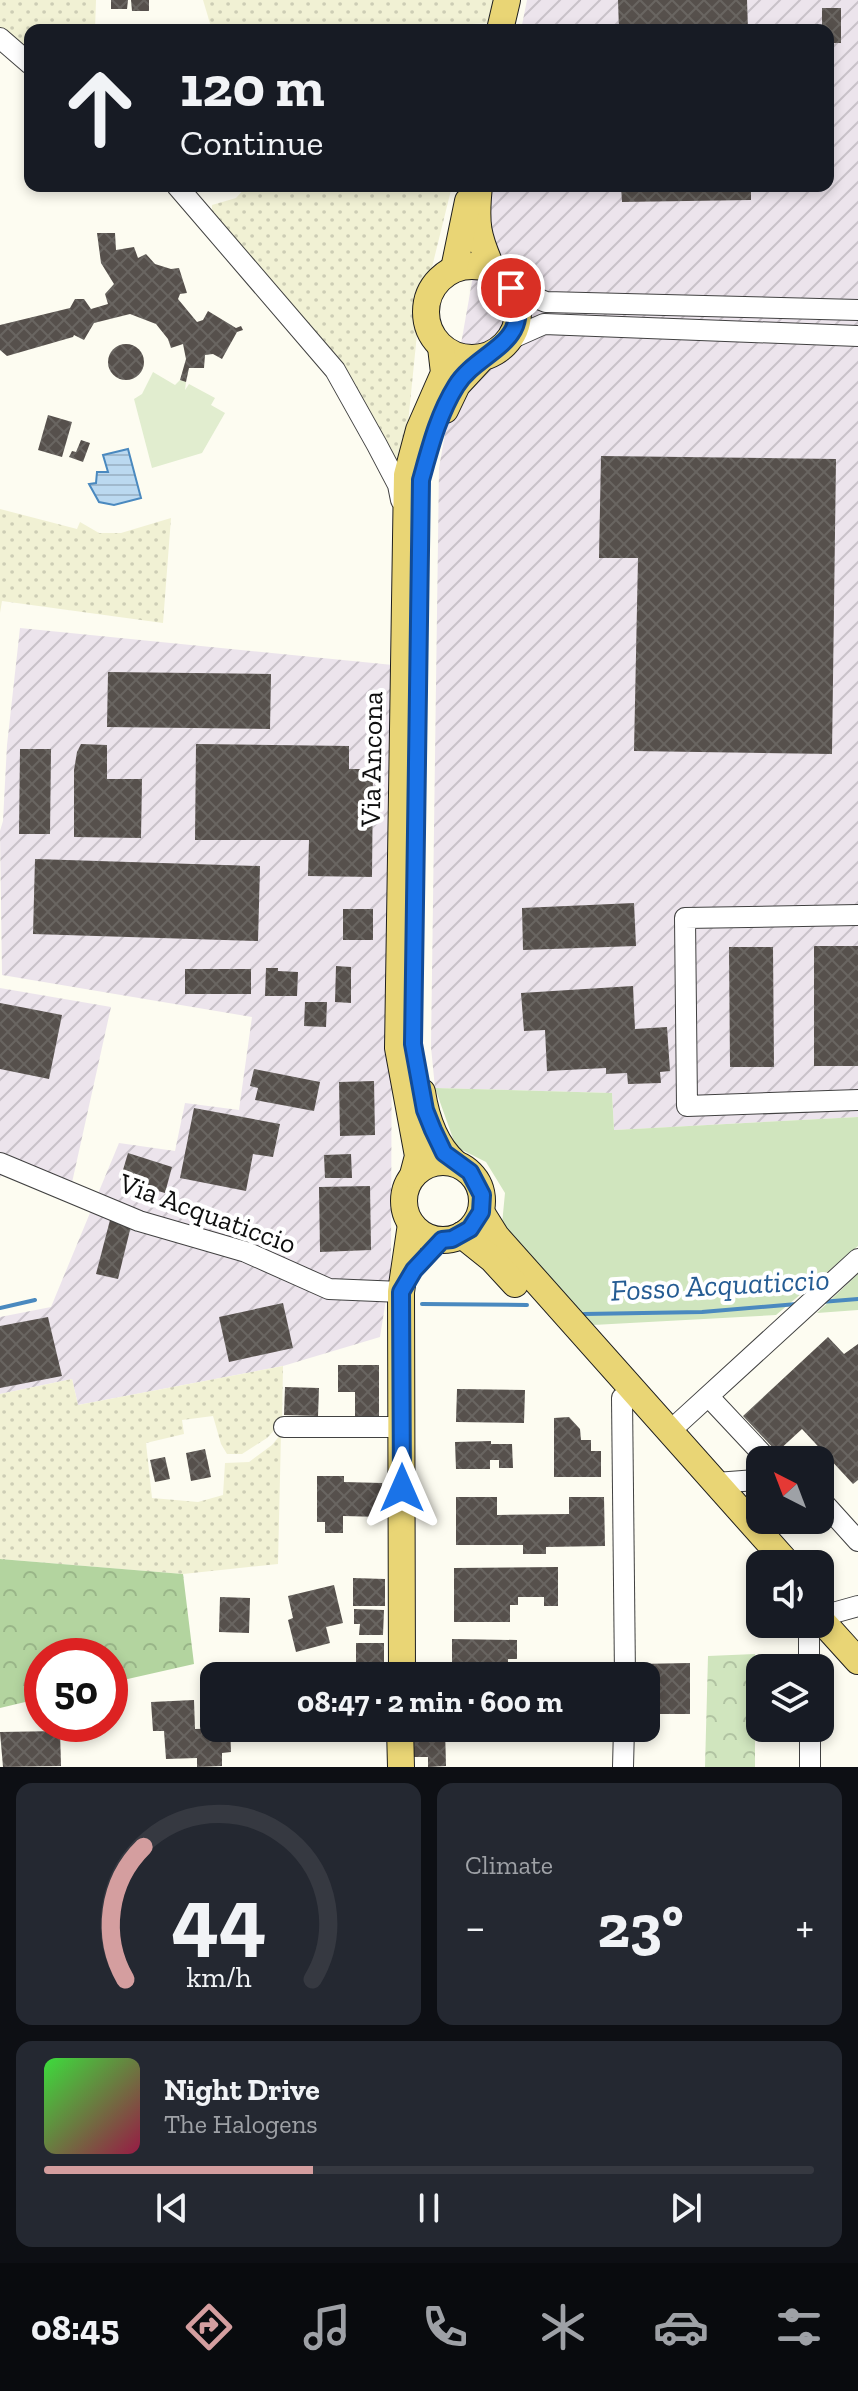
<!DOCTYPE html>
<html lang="en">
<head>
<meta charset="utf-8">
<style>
	body { margin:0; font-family:"Zilla Slab",serif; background:#242831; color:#f1f3f6; height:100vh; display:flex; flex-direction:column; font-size:30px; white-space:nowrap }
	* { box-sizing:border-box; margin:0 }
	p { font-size:26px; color:#9ea1a6 }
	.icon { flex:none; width:44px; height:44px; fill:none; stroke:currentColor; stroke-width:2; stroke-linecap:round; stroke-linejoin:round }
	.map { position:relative; height:1767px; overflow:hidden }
	.drawer { display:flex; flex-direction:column; gap:16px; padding:16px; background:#0d0f14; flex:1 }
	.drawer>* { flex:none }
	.banner { position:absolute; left:24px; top:24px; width:810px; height:168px; border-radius:16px; box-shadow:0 4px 12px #0003; background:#171b24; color:#f1f3f6; overflow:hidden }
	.needle { width:52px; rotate:318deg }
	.fabs { position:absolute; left:746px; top:1446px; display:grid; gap:16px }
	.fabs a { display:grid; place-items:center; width:88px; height:88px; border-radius:16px; background:#171b24; box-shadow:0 4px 12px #0003; font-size:40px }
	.speed { position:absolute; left:24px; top:1638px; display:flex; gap:16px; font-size:40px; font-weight:700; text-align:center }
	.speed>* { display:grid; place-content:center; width:104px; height:104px; border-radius:50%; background:#171b24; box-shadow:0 4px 12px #0003; line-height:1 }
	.speed .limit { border:12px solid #d22; background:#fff; color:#111 }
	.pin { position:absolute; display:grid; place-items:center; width:68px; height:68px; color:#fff; margin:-34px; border:4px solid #fff; border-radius:50%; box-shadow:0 2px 8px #0007 }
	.me { position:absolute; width:88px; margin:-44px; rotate:0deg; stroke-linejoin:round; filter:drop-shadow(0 0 6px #0008) }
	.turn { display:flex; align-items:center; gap:28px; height:168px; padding:0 24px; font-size:36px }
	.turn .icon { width:104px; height:104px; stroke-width:2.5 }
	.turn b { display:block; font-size:56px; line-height:68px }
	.big { font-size:60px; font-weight:700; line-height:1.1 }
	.drawer .tile { flex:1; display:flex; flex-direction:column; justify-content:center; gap:12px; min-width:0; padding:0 28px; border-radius:16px; background:#242831 }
	.drawer .dial { align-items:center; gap:0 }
	.dial svg { height:208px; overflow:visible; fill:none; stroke:#363941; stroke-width:7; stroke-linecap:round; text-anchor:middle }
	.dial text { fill:#f1f3f6; stroke:none }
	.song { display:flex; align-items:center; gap:24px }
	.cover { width:96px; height:96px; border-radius:12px; background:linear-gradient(135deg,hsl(120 70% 55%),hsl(340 70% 35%)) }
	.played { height:8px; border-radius:4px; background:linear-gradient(90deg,#d49e9f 35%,#363941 35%) }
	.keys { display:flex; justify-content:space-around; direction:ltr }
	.heat { display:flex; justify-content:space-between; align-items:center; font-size:44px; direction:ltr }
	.drawer .tiles { flex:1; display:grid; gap:16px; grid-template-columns:1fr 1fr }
	.tile:last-child { grid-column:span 2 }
	.trip { position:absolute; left:200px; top:1662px; width:460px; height:80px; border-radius:16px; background:#171b24; box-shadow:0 4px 12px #0003; font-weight:700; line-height:80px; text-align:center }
	.menu { display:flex; height:128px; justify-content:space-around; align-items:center; background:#090b0e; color:#9ea1a6 }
	.menu .icon { width:56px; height:56px }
	.menu .selected { color:#d49e9f }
	.menu b { font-size:36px; color:#f1f3f6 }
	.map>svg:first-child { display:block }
	.industrial { fill:url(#industrial-furrows) }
	.farmland { fill:url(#farmland-dots) }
	.grass { fill:#d0e5be }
	.forest { fill:url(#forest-crowns) }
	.park { fill:url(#park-crowns) }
	.pitch { fill:#e1edcf }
	.water { fill:url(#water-rules); stroke:#4a89bf; stroke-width:2 }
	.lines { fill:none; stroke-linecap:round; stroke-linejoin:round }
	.stream { stroke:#4a89bf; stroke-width:4 }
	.building { fill:url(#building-cross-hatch) }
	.minor-casing { stroke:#414141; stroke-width:22 }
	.major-casing { stroke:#1f1f1f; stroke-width:28 }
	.minor { stroke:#fff; stroke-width:20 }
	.major { stroke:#e9d575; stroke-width:26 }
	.route-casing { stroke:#114b97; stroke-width:20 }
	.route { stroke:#1a73e8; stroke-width:14 }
	.labels { text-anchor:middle; stroke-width:8; stroke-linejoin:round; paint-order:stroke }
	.street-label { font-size:28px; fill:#0e0e0e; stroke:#fff }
	.water-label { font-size:30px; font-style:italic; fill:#255c93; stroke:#fff }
</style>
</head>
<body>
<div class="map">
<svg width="858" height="1767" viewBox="0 0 858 1767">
	<defs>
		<pattern id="industrial-furrows" width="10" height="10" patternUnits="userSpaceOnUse" patternTransform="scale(2)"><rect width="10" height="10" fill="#ece4ec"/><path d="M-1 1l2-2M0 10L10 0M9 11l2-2" fill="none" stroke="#c9c2c9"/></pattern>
		<pattern id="farmland-dots" width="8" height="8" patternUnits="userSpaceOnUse" patternTransform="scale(2)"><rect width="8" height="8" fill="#f1f1d4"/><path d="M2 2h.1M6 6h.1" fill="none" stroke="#cdcdb5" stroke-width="1.8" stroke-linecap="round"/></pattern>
		<pattern id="forest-crowns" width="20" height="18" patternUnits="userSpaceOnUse" patternTransform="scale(2)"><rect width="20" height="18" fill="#b3d49f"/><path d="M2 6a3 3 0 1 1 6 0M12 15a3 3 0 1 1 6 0" fill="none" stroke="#99b588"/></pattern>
		<pattern id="park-crowns" width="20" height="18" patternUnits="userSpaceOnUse" patternTransform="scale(2)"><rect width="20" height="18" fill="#d0e5be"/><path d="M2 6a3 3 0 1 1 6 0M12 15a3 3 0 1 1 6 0" fill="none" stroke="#b1c3a2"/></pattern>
		<pattern id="water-rules" width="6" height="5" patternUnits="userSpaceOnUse" patternTransform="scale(2)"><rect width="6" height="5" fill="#bbd9f0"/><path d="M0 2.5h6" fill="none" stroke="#a0b9cd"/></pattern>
		<pattern id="building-cross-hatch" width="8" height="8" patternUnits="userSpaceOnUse" patternTransform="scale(2)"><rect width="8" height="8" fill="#56504c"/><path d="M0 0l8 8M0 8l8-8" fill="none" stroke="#696561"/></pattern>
	</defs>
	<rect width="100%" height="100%" fill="#fdfcf1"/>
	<!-- industrial -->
	<g class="industrial">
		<polygon points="527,0 858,0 858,1117 614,1130 612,1093 435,1088 431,1047 439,468 489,186 828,186 828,30 521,30"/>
		<polygon points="20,628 393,665 391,1268 380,1337 283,1366 78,1405 72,1379 0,1394 0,1317 51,1307 119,1143 175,1151 185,1103 239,1110 252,1017 2,975 0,831 3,821 7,745"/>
		<polygon points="0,988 111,1007 71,1187 9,1162 0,1178"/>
	</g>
	<!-- farmland -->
	<g class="farmland">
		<polygon points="0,0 96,0 95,30 30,30 30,53 0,28"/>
		<polygon points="203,0 497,0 491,23 361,30 212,30"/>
		<polygon points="247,186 452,186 418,324 404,463 396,466 212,212 212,205 236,198"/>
		<polygon points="0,509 77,529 80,522 99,533 121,533 171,518 163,623 2,601 0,613"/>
		<polygon points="283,1366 282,1422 267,1438 242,1454 227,1454 221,1444 213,1416 182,1420 184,1434 146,1443 152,1498 198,1502 223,1495 225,1463 249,1462 272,1445 281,1434 278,1564 183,1574 0,1559 0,1394 72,1379 78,1405"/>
	</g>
	<!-- grass -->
	<g class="grass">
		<polygon points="435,1088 612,1093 614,1130 858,1117 858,1246 776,1315 593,1325 502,1224 505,1193 486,1162 456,1147"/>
		<polygon points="858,1274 858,1310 817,1313"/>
	</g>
	<!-- forest -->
	<polygon class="forest" points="0,1559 183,1574 194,1664 110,1683 110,1656 42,1656 42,1698 0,1708"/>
	<!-- park -->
	<polygon class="park" points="755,1654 755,1767 705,1767 708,1656"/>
	<!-- pitch -->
	<polygon class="pitch" points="153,372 175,385 180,380 186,382 185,390 189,384 215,398 211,405 225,413 202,453 152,468 134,399 142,394"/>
	<!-- water -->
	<polygon class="water" points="128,449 141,498 114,505 99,502 89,484 96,483 97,472 108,472 103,455"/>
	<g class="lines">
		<!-- stream -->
		<g class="stream">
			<polyline points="821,1302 858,1299"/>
			<polyline points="422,1304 527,1305"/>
			<polyline points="0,1308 35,1300"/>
			<polyline points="584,1314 702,1312 797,1304"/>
		</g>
	</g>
	<!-- building -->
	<g class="building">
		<polygon points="111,0 128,0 127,9 111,9"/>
		<polygon points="131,0 149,0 149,11 132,11"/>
		<polygon points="618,0 747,0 748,30 619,30"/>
		<polygon points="822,8 841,8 841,43 828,43 828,30 822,30"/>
		<polygon points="621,186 751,186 751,200 622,202"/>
		<polygon points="97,233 115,233 116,250 134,247 138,258 146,254 155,264 171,269 179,268 187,293 180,294 178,299 197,322 203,320 208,311 236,328 241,326 243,330 237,332 222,359 213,354 205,355 204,368 189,368 186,382 180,380 186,359 183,344 171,348 168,339 156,324 130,314 94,323 84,340 74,335 73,337 7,356 0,350 0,325 70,308 75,299 84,299 91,309 108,304 105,294 114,284 101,263"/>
		<circle cx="126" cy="362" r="18"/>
		<polygon points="48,415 72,422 62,457 38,450"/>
		<polygon points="81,440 90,443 83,462 69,457 72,451 76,452"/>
		<polygon points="601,456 836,459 832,754 634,751 638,558 599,558"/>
		<polygon points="108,672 271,674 270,729 107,727"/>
		<polygon points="81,744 107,745 107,779 142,779 141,838 74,837 74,770 77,752"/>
		<polygon points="196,744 349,746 349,769 373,769 372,877 308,876 309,840 195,840"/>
		<polygon points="20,749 51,749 50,834 19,834"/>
		<polygon points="35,859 260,866 258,941 33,934"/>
		<polygon points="634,903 636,946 523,950 522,908"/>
		<rect x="343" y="909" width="30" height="31"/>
		<rect x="814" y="946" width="44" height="120"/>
		<polygon points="729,947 773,947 774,1067 730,1067"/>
		<polygon points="336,966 351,967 351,1003 335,1002"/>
		<polygon points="266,968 278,968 278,971 298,972 297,996 265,996"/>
		<rect x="185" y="969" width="66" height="25"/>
		<polygon points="633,986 635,1029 667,1027 670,1071 660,1072 661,1083 628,1084 627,1073 606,1074 606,1068 547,1071 545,1030 524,1031 521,993"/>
		<polygon points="305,1002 327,1002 326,1027 304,1026"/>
		<polygon points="0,1003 62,1015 49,1079 0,1069"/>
		<polygon points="254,1069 320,1082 314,1111 255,1100 258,1088 250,1086"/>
		<polygon points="374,1081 375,1135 340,1136 339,1082"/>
		<polygon points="194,1108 280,1124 273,1157 253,1154 246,1191 180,1178"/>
		<polygon points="128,1153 172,1167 165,1193 120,1180"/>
		<polygon points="351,1154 352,1178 325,1178 324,1155"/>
		<polygon points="370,1186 371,1250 320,1252 319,1187"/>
		<polygon points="110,1220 131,1226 118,1279 96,1274"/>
		<polygon points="283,1303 293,1348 229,1362 219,1317"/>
		<polygon points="48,1317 62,1376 0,1388 0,1326"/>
		<polygon points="828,1337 844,1354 858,1344 858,1480 853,1484 802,1429 777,1452 743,1416"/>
		<polygon points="338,1365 379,1365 379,1417 355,1417 355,1392 338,1392"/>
		<polygon points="285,1387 319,1388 318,1416 284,1415"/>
		<polygon points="457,1389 525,1390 524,1423 456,1422"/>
		<polygon points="569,1417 580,1429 581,1440 591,1440 591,1451 601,1451 601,1477 554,1477 554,1418"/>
		<polygon points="491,1441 491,1444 512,1444 513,1468 499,1468 499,1460 490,1460 490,1469 456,1469 455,1442"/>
		<polygon points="205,1449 211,1477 191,1481 186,1453"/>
		<polygon points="165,1457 170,1479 155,1482 150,1460"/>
		<polygon points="317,1476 344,1476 344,1482 382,1483 381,1517 343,1516 343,1533 325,1533 325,1522 317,1522"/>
		<polygon points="456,1497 497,1497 497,1515 569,1514 569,1497 604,1497 605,1546 546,1547 546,1554 523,1554 523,1545 456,1545"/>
		<polygon points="558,1567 558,1606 544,1606 544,1597 518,1597 518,1605 510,1605 510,1622 454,1622 454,1568"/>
		<polygon points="353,1578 385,1579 385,1606 353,1606"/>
		<polygon points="334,1585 343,1623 326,1627 330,1643 296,1652 288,1620 293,1618 288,1596"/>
		<polygon points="220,1597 250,1598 249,1633 219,1632"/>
		<polygon points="354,1609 384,1610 383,1635 359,1635 360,1624 354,1624"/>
		<polygon points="452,1639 517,1640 517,1659 508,1659 508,1676 452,1676"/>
		<rect x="356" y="1643" width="28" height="28"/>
		<polygon points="690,1663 690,1714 646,1714 646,1676 637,1676 637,1664"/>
		<polygon points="801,1663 801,1668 760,1668 760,1712 754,1712 753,1664"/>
		<polygon points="194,1700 195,1729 230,1728 231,1752 222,1753 222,1766 197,1767 197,1758 166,1759 164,1731 153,1731 151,1702"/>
		<polygon points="428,1728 445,1728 446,1766 428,1767 428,1757 413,1757 412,1733 428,1732"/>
		<polygon points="60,1731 61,1766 3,1767 0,1732"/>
	</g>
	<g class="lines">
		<!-- minor casing -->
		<g class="minor-casing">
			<g id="minor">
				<polyline points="0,38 30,64"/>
				<polyline points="177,186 335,370 377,445 398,485 401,500"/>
				<polyline points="511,288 546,302 858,310"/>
				<polyline points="508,340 544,324 858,336"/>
				<polyline points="858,915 685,918 687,1106 858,1100"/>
				<polyline points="0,1163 139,1221 246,1252 329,1289 401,1292"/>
				<polyline points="709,1397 768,1460"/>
				<polyline points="622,1398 625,1676"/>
				<polyline points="284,1427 402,1427"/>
				<polyline points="670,1431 858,1259"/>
				<polyline points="716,1483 756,1480 760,1477"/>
				<polyline points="820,1499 858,1541"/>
				<polyline points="833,1613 858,1606"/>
				<polyline points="809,1624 809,1668"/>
				<polyline points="810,1728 810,1767"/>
				<polyline points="623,1767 624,1728"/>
			</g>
		</g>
		<!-- major casing -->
		<g class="major-casing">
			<g id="major">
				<polyline points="500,30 507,0"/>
				<path d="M479 186C475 224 477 236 493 271"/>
				<circle cx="472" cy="312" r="46"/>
				<polyline points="454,269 468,201"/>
				<polyline points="445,410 457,385 483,357"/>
				<path d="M422 1092C426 1118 435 1145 455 1163"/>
				<circle cx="443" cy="1201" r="39"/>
				<polyline points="413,1175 418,1156 398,1048 407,475 419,430 444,373 441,347"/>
				<polyline points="481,1212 496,1236 788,1564"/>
				<polyline points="462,1235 492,1259 515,1284"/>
				<polyline points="820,1619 858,1661"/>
				<polyline points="402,1676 401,1292 411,1224"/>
				<polyline points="400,1728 401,1767"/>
			</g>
		</g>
		<!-- minor -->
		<use href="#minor" class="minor"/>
		<!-- major -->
		<use href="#major" class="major"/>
	</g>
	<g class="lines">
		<!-- route casing -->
		<g class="route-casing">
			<path id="route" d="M402 1488 401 1292 414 1270 442 1240 452 1239 470 1229 481 1212 482 1195 470 1172 444 1153 433 1130 425 1110 413 1044 421 480C430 448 438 415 456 386 478 350 537 343 511 288"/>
		</g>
		<!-- route -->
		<use href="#route" class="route"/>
	</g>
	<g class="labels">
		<!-- street labels -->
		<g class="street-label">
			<text transform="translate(371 759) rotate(-89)" y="10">Via Ancona</text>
			<text transform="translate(208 1213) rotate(20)" y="10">Via Acquaticcio</text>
		</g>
		<!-- water labels -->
		<g class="water-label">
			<text transform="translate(720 1285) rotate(-3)" y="10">Fosso Acquaticcio</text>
		</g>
	</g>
</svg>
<div class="fabs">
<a><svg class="needle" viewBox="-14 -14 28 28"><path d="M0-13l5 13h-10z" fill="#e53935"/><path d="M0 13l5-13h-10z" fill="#9ea1a6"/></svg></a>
<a><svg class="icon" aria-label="sound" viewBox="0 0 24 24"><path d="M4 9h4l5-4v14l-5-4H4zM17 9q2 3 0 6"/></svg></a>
<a><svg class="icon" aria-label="layers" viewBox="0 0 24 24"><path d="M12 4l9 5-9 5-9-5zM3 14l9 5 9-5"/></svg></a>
</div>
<div class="speed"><div class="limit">50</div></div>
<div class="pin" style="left:511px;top:288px;background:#d93025"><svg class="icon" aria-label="arrive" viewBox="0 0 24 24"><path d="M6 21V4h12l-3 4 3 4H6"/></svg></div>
<svg class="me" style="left:402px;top:1488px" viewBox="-20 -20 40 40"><path d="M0-17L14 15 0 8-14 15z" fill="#1a73e8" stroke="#fff" stroke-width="4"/></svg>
<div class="trip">08:47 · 2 min · 600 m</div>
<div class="banner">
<div class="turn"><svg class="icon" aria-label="ahead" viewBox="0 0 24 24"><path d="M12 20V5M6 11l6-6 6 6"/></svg><div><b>120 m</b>Continue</div></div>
</div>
</div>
<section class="drawer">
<div class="tiles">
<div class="tile dial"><svg viewBox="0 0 100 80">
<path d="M14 69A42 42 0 1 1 86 69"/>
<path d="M14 69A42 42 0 0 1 21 18" stroke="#d49e9f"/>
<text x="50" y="56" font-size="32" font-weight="700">44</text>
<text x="50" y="72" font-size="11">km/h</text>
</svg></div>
<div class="tile"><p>Climate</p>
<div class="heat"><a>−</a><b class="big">23°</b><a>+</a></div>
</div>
<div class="tile">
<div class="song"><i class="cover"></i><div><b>Night Drive</b><p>The Halogens</p></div></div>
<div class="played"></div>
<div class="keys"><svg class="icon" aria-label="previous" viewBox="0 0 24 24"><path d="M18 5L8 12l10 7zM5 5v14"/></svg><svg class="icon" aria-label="pause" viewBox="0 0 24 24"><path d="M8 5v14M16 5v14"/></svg><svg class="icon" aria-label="next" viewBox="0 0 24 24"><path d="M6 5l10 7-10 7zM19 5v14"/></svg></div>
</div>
</div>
</section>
<nav class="menu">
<b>08:45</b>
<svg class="icon selected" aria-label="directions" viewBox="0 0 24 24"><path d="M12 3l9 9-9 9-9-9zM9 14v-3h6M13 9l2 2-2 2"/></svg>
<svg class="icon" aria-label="music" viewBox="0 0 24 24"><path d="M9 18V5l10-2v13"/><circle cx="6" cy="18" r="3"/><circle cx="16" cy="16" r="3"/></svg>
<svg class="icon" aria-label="phone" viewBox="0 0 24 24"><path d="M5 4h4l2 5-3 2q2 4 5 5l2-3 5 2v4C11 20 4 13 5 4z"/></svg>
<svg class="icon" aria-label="climate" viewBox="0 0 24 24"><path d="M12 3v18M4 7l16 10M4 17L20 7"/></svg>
<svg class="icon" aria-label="car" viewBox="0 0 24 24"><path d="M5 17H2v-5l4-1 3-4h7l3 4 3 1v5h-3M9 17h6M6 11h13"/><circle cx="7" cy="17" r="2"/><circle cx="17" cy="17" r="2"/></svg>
<svg class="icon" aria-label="filters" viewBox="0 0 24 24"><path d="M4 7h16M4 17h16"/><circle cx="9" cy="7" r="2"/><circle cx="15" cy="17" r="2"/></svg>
</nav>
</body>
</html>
